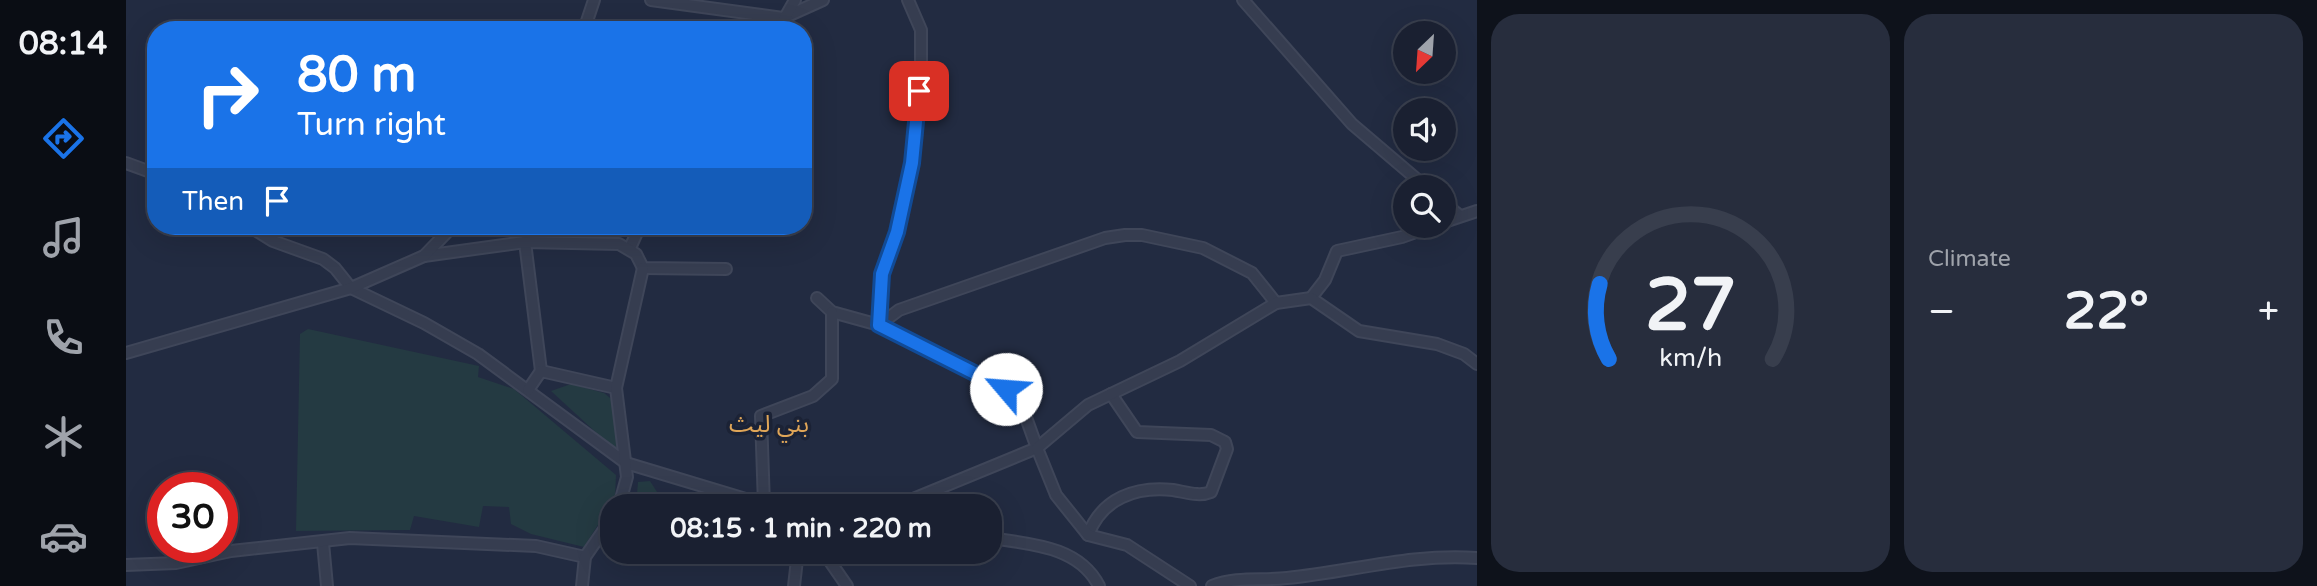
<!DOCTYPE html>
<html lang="en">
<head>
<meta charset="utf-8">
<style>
	body { margin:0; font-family:"Varela Round","Noto Sans Arabic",sans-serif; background:#272d3d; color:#f1f3f6; height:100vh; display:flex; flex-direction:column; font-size:26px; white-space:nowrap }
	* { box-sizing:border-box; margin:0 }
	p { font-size:23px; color:#9fa3ab }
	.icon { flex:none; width:38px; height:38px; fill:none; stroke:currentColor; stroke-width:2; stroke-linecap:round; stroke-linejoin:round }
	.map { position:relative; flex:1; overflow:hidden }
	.side { display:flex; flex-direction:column; gap:14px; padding:14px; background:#0e121b; width:840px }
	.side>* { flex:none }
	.banner { position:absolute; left:21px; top:21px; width:665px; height:214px; border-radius:28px; box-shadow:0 7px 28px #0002,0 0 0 2px #383e4d; background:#1a73e8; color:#fff; overflow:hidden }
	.needle { width:46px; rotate:205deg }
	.fabs { position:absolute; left:1267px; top:21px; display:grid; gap:14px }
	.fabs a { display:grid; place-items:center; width:63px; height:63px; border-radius:50%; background:#1a2031; box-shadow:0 7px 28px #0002,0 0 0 2px #383e4d; font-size:35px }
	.speed { position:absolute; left:21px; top:472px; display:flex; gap:14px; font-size:35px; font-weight:700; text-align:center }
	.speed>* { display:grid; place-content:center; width:91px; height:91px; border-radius:50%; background:#1a2031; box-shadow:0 7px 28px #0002,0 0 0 2px #383e4d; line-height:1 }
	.speed .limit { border:10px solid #d22; background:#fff; color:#111 }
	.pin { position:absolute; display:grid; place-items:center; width:60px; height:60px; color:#fff; margin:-30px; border-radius:14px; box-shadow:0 4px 10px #0006 }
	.me { position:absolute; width:77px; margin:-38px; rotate:297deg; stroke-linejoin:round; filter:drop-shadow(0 0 5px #0008) }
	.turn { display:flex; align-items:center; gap:24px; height:147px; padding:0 35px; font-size:32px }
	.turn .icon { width:91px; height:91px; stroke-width:2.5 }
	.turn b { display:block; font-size:49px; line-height:60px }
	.then { display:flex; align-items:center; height:66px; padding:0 35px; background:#0003; gap:14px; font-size:26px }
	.big { font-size:52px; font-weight:700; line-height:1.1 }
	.side .tile { flex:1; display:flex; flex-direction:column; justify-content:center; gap:10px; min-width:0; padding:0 24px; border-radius:28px; background:#272d3d }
	.side .dial { align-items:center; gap:0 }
	.dial svg { height:182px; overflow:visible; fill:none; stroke:#383e4d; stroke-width:7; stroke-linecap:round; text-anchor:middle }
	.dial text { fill:#f1f3f6; stroke:none }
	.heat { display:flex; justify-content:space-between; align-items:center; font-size:38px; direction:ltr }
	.side .tiles { flex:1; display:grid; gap:14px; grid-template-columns:repeat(2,1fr) }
	.trip { position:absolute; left:474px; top:494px; width:402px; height:70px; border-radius:28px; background:#1a2031; box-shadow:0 7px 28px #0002,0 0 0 2px #383e4d; font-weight:700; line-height:70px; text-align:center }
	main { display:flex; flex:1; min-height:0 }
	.dock { display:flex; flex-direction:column; width:126px; justify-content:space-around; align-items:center; background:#0a0d14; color:#9fa3ab }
	.dock .icon { width:49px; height:49px }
	.dock .current { color:#1a73e8 }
	.dock b { font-size:32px; color:#f1f3f6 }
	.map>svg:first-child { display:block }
	.green { fill:#243a42 }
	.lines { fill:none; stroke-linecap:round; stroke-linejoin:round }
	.minor-casing { stroke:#3f4659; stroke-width:14 }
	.minor { stroke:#363d50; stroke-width:10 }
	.route-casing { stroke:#114b97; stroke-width:18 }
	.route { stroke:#1a73e8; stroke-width:12 }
	.labels { text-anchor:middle; stroke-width:7; stroke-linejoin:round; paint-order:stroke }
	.quarter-label { font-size:24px; fill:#e0a658; stroke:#1b2235 }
</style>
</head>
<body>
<main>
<nav class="dock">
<b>08:14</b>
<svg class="icon current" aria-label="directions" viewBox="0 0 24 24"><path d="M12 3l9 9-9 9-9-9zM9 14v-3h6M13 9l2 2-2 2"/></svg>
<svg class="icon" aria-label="music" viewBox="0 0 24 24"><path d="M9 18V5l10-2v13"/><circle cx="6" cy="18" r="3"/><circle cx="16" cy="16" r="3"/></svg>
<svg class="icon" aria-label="phone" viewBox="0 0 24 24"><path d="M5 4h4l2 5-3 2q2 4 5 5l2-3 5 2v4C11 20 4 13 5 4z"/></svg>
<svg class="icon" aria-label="climate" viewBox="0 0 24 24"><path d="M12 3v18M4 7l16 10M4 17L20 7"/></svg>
<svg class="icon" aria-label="car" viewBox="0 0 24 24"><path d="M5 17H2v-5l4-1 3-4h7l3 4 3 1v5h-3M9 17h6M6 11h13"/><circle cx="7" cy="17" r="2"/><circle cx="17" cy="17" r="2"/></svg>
</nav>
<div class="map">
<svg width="1351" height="586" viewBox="0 0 1351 586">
	<rect width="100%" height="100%" fill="#222b41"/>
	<!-- green -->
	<g class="green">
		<polygon points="182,329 353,366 352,377 388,389 490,475 489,498 458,547 405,534 385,524 383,507 357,506 353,527 288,516 284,530 170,531 174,334"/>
		<polygon points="445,384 478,393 489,402 500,460 425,391"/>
		<polygon points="524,481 540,506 510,506 512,482"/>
	</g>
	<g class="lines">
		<!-- minor casing -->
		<g class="minor-casing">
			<g id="minor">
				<polyline points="525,0 657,18 697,0"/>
				<polyline points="1117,0 1226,124 1300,187"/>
				<polyline points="458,30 468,0"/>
				<polyline points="652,30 669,0"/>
				<polyline points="0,163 30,174"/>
				<polyline points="1318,203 1334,216"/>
				<polyline points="1318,222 1351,211"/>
				<polyline points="123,226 147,241 197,259 209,268 225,288 298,323 352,354 500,463 643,506"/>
				<polyline points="399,242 415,371"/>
				<polyline points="504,248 514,226"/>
				<polyline points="298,256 399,242 493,244 510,254 517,268 600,269"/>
				<polyline points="691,298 706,312 753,325 773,310 979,238 999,235 1016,235 1077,248 1126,273 1150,303"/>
				<polyline points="1185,298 1199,280 1211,251 1276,237 1307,226"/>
				<polyline points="0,353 225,288 298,256 327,226"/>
				<polyline points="402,390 415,371 490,388"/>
				<polyline points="638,505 635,416 687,396 706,379 706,312"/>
				<polyline points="493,506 501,477 490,388 517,268"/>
				<polyline points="770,506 911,448 898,412 880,389 753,325 756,274 771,232 787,163 795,67 795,30 782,0"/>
				<path d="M962 535C976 498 1010 486 1047 490 1060 492 1073 497 1085 492L1101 449 1099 442 1085 435 1011 432 985 394"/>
				<path d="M864 538C904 544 953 546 973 586"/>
				<polyline points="197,543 201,586"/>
				<polyline points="693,551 703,560 721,586"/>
				<polyline points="0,565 50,563 105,551 224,538 410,546 459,557"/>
				<polyline points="456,586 459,557 486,518"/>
				<polyline points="668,586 672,551"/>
				<polyline points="1064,586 1001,545 962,535 930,495 911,448 962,405 1054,361 1150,303 1185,298 1233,331 1311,344 1338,354 1351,364"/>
				<path d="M1086 586C1111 576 1136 581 1161 578 1224 572 1286 553 1351 558"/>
			</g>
		</g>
		<!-- minor -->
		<use href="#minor" class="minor"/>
	</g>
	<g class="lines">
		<!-- route casing -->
		<g class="route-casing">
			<polyline id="route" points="793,91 786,163 771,232 756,274 753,325 880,389"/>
		</g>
		<!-- route -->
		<use href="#route" class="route"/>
	</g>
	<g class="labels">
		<!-- quarter labels -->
		<g class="quarter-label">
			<text x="643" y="432">بني ليث</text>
		</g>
	</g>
</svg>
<div class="fabs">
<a><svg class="needle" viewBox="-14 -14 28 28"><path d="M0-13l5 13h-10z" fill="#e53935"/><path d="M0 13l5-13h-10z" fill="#9fa3ab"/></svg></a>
<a><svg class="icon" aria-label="sound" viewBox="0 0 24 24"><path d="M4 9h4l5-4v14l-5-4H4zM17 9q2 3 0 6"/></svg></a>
<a><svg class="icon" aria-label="search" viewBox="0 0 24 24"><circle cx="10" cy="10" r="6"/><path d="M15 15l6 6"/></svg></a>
</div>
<div class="speed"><div class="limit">30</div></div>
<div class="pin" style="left:793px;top:91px;background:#d93025"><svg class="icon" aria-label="arrive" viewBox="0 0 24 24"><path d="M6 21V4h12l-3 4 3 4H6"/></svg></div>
<svg class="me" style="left:880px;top:389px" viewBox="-20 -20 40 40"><circle r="19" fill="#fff"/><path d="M0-13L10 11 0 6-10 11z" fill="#1a73e8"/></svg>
<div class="trip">08:15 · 1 min · 220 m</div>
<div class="banner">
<div class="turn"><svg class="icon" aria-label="right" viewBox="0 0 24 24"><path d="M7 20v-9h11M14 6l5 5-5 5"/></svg><div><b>80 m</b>Turn right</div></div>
<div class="then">Then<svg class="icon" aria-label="arrive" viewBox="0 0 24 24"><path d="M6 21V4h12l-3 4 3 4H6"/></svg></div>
</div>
</div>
<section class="side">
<div class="tiles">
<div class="tile dial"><svg viewBox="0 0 100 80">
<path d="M14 69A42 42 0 1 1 86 69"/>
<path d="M14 69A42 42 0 0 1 10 36" stroke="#1a73e8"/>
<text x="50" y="56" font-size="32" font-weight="700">27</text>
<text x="50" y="72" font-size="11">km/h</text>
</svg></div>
<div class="tile"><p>Climate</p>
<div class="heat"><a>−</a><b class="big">22°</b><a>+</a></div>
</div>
</div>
</section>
</main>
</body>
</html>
